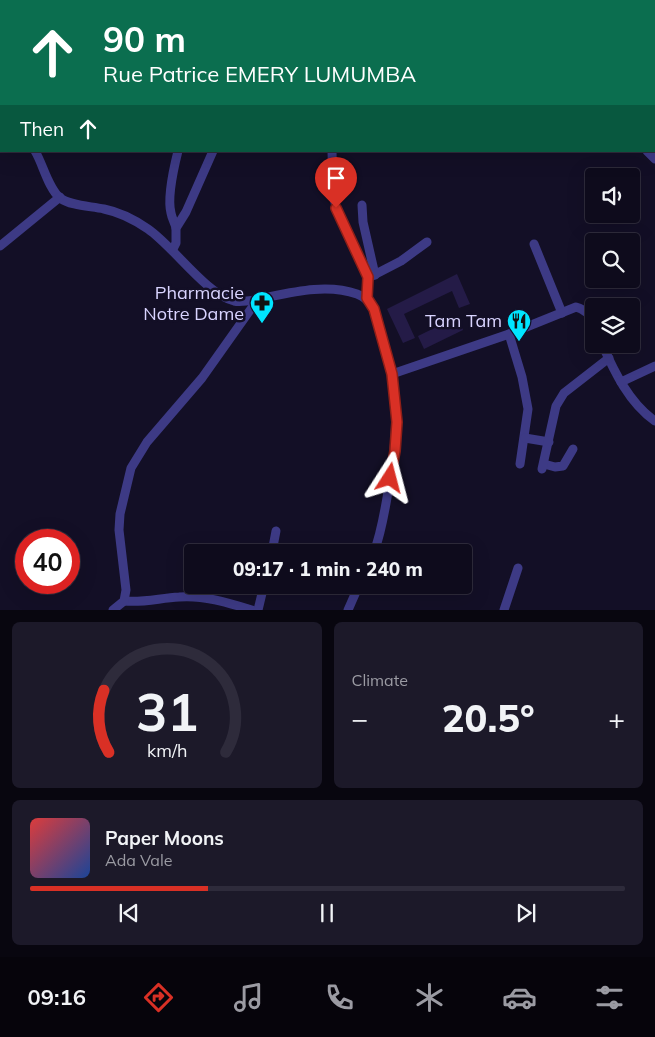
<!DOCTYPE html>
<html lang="en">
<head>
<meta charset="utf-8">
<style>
	body { margin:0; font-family:Mulish,sans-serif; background:#1c1929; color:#f1f3f6; height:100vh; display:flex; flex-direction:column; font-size:19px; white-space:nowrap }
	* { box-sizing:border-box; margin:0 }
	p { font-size:16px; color:#9b9ba3 }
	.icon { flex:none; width:28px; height:28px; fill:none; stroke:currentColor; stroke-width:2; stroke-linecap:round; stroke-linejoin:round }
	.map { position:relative; height:610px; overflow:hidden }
	.drawer { display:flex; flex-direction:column; gap:12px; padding:12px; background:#08060f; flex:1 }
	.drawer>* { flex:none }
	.top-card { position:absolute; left:0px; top:0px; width:655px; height:152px; box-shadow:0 5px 20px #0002,0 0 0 1px #2e2b3b; background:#0b6e4f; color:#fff; overflow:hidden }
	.fabs { position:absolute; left:585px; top:168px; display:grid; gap:10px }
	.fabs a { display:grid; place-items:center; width:55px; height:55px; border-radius:5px; background:#0e0b1c; box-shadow:0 5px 20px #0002,0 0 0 1px #2e2b3b; font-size:25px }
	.speed { position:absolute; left:15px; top:529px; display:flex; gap:10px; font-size:25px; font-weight:700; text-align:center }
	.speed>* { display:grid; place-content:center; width:65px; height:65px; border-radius:50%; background:#0e0b1c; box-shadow:0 5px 20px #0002,0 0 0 1px #2e2b3b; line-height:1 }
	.speed .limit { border:8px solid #d22; background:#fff; color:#111 }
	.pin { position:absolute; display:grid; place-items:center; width:42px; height:42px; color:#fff; margin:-51px -21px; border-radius:50% 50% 50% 0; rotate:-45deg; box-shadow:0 0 5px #0007 }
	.pin .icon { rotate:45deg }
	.me { position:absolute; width:55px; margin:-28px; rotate:9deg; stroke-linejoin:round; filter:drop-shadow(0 0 4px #0008) }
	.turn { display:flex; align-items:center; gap:18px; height:105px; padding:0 20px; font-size:22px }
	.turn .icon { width:65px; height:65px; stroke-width:2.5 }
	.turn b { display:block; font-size:35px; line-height:42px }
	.then { display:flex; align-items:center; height:48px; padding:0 20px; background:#0003; gap:10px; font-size:19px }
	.big { font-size:38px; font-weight:800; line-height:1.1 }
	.drawer .tile { flex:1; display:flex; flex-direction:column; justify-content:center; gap:8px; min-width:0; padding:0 18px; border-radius:8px; background:#1c1929 }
	.drawer .dial { align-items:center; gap:0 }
	.dial svg { height:130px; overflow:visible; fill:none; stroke:#2e2b3b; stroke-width:7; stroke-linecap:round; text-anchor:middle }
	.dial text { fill:#f1f3f6; stroke:none }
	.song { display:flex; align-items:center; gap:15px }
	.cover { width:60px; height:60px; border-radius:8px; background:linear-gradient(135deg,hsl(0 70% 55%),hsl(220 70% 35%)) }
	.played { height:5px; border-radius:2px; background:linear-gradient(90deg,#d93025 30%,#2e2b3b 30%) }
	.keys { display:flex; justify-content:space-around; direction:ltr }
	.heat { display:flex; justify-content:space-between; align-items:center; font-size:28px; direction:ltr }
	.drawer .tiles { flex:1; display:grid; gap:12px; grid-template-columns:1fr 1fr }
	.tile:last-child { grid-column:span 2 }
	.trip { position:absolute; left:184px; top:544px; width:288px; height:50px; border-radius:5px; background:#0e0b1c; box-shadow:0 5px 20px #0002,0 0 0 1px #2e2b3b; font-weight:800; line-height:50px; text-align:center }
	.tab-bar { display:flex; height:80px; justify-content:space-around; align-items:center; background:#06040b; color:#9b9ba3 }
	.tab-bar .icon { width:35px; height:35px }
	.tab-bar .selected { color:#d93025 }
	.tab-bar b { font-size:22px; color:#f1f3f6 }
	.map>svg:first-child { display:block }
	.building { fill:#241b47 }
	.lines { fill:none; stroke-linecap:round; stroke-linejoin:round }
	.minor { stroke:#3d3a85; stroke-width:9 }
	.route-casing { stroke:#8d1f18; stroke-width:12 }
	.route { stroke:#d93025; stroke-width:9 }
	.labels { text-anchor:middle; stroke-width:5; stroke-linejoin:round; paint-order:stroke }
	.poi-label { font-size:18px; fill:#d9d4ff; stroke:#130f26; text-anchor:end }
</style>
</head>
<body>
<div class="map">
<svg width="655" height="610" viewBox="0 0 655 610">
	<rect width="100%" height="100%" fill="#130f26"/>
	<!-- building -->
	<g class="building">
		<polygon points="457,274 470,304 459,308 452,291 404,314 415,338 403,343 387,309"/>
		<polygon points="457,317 463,330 424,349 418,336"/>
	</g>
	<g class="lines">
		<!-- minor -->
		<g class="minor">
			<polyline points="320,1 320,0"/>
			<polyline points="584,1 585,0"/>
			<polyline points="0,56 1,56"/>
			<polyline points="0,108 1,109"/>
			<path d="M35 151C43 164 48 188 60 198 71 206 90 206 104 209 119 212 135 220 148 229 174 247 206 294 234 301 244 303 258 299 268 297 297 291 329 284 357 294 374 300 377 318 381 334 399 391 399 428 389 486 385 509 382 531 374 552"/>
			<polyline points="332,151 333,192 336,208 368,277 367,298"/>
			<polyline points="647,151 655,159"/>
			<polyline points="362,205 363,222 375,275"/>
			<path d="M176 228C175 223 172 219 171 213 167 198 174 167 178 151"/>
			<polyline points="534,244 562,313"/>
			<polyline points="0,246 60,197"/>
			<polyline points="173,249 176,243 176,228 186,212 213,151"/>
			<polyline points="370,277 401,261 427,242"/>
			<polyline points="509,334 522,377 528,409 520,464"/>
			<path d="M602 344C614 371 629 403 655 421"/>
			<path d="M392 374 509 334 576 307C586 310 589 314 594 324"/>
			<polyline points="621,382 655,366"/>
			<polyline points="525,438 549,442"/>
			<polyline points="544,464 555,467 563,466 573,449"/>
			<polyline points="542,469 556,406 564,393 609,358"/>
			<polyline points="272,552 276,531"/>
			<path d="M124 601C143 603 160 598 179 597 204 595 229 603 252 610"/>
			<polyline points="113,610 124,601 126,590 119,530 120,514 131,468 147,442 202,378 258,299"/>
			<polyline points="258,610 264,585"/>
			<polyline points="348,610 359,585"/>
			<polyline points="504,610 518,568"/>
		</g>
	</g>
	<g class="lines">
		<!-- route casing -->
		<g class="route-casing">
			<polyline id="route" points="336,208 368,277 367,298 374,309 392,374 397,422 395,451 390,478"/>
		</g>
		<!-- route -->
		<use href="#route" class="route"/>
	</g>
	<!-- icons -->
	<defs>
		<g id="pharmacy-pin" transform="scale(1.25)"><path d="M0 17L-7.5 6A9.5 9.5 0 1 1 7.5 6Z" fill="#00e5ff" stroke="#130f26"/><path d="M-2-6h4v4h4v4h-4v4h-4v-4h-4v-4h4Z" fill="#111"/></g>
		<g id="restaurant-pin" transform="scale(1.25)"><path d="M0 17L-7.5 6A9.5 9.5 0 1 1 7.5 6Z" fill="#00e5ff" stroke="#130f26"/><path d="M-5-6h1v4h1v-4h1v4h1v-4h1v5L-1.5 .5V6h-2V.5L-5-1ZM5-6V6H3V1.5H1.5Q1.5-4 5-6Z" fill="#111"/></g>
	</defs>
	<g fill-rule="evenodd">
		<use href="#pharmacy-pin" x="262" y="303"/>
		<use href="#restaurant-pin" x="519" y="321"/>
	</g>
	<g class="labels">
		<!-- poi labels -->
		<g class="poi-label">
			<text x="244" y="299">Pharmacie<tspan x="244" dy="21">Notre Dame</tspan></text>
			<text x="502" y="327">Tam Tam</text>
		</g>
	</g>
</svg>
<div class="fabs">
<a><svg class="icon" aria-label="sound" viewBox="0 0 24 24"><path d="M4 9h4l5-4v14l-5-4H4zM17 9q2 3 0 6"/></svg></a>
<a><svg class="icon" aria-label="search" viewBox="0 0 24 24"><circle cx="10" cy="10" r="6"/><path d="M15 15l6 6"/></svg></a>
<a><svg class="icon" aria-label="layers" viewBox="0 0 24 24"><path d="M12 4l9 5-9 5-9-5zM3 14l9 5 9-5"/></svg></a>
</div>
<div class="speed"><div class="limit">40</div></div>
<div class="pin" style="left:336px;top:208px;background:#d93025"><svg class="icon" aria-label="arrive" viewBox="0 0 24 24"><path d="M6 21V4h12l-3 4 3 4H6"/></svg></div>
<svg class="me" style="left:390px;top:478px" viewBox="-20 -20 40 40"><path d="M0-17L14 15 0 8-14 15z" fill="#d93025" stroke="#fff" stroke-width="4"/></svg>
<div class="trip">09:17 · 1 min · 240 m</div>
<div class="top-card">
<div class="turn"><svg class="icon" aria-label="ahead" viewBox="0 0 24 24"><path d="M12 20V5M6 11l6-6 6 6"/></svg><div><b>90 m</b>Rue Patrice EMERY LUMUMBA</div></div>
<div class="then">Then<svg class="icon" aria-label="ahead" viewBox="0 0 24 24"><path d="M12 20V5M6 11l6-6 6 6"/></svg></div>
</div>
</div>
<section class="drawer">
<div class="tiles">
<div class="tile dial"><svg viewBox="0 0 100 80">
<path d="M14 69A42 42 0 1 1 86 69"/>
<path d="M14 69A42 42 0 0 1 11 31" stroke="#d93025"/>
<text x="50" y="56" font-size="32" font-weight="700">31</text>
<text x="50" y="72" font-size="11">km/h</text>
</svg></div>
<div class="tile"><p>Climate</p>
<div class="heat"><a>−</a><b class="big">20.5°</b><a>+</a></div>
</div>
<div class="tile">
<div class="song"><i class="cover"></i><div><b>Paper Moons</b><p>Ada Vale</p></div></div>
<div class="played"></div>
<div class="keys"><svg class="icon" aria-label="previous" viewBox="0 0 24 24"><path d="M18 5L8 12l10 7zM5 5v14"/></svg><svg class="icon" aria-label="pause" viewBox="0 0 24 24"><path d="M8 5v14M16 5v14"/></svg><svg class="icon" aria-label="next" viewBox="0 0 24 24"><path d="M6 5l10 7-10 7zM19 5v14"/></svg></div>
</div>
</div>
</section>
<nav class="tab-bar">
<b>09:16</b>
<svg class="icon selected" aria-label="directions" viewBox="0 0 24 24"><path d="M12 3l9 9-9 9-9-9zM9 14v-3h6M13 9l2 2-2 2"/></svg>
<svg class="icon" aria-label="music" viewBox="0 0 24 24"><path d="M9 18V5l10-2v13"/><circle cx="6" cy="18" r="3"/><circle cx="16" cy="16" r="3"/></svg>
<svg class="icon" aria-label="phone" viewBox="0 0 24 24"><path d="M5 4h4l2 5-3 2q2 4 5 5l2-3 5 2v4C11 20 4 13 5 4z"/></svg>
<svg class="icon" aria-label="climate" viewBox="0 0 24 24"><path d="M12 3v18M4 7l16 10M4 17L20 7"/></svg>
<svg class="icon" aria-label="car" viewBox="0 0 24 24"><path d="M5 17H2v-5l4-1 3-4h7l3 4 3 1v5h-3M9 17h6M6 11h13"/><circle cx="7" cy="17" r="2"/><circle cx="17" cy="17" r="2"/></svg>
<svg class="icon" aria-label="filters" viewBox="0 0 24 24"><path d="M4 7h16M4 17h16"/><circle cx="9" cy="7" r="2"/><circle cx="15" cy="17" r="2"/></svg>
</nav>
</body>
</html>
